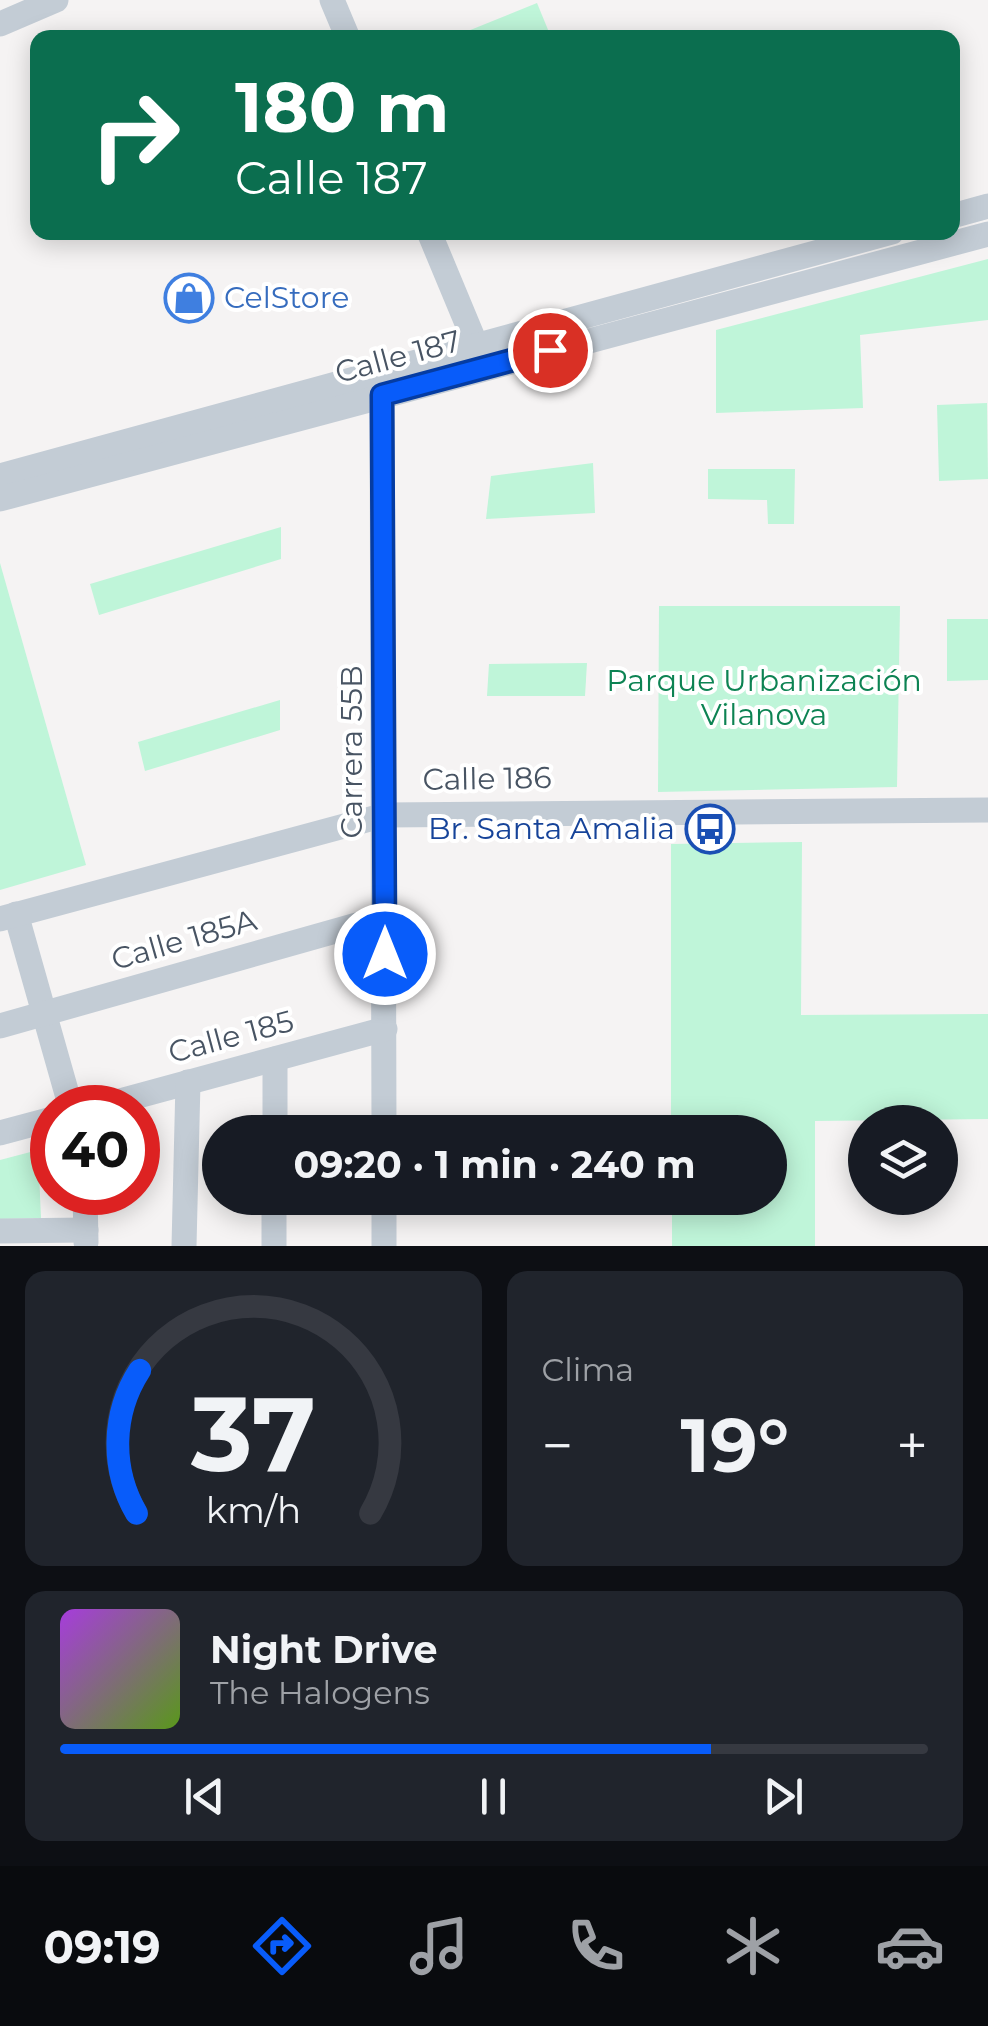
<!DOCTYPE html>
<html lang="es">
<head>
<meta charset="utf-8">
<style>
	body { margin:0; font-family:Montserrat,sans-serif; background:#20242c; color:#f1f3f6; height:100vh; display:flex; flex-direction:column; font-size:38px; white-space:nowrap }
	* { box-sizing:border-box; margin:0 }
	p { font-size:32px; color:#9ea1a6 }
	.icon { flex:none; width:55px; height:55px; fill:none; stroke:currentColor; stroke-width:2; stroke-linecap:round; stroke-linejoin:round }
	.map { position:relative; height:1246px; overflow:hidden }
	.side { display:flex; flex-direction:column; gap:25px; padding:25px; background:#0d0f14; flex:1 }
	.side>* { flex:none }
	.banner { position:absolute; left:30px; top:30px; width:930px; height:210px; border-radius:20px; box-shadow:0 5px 25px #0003; background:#0b6e4f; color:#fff; overflow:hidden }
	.tools { position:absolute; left:848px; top:1105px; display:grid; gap:20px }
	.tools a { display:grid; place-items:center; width:110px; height:110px; border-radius:50%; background:#171b24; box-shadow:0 5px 25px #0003; font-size:50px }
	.speed { position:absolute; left:30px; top:1085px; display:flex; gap:20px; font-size:50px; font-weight:700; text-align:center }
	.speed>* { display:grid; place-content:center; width:130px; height:130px; border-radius:50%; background:#171b24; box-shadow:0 5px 25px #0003; line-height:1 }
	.speed .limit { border:15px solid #d22; background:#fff; color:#111 }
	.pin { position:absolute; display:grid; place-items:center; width:85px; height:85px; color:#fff; margin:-42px; border:5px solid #fff; border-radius:50%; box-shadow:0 2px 10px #0007 }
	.me { position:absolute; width:110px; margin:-55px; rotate:0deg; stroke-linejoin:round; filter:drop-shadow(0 0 8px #0008) }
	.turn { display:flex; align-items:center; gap:35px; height:210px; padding:0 40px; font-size:45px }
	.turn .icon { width:130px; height:130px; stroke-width:2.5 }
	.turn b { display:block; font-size:70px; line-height:85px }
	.big { font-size:75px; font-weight:700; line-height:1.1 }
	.side .card { flex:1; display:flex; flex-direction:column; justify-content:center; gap:15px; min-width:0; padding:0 35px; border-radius:20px; background:#20242c }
	.side .dial { align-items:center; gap:0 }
	.dial svg { height:260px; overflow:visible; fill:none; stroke:#363941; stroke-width:7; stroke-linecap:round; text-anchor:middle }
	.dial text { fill:#f1f3f6; stroke:none }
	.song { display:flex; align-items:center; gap:30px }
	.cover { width:120px; height:120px; border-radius:15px; background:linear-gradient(135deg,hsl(280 70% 55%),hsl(90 70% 35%)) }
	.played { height:10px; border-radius:5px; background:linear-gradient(90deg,#085cfa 75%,#363941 75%) }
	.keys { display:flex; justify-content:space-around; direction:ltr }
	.heat { display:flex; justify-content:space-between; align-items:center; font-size:55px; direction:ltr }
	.side .tiles { flex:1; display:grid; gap:25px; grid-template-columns:1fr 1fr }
	.card:last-child { grid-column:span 2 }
	.trip { position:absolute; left:202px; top:1115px; width:585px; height:100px; border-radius:50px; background:#171b24; box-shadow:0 5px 25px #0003; font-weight:700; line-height:100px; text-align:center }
	.tab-bar { display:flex; height:160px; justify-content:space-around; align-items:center; background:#090b0e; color:#9ea1a6 }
	.tab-bar .icon { width:70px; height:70px }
	.tab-bar .active { color:#085cfa }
	.tab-bar b { font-size:45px; color:#f1f3f6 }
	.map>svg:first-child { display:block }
	.green { fill:#bff5d9 }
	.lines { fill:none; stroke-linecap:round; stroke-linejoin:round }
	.minor { stroke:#c3ccd5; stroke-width:25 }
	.route-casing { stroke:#053ca2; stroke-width:25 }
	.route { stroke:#085cfa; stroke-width:18 }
	.labels { text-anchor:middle; stroke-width:8; stroke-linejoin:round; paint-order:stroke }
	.shop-label { font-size:30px; fill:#366cbe; stroke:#fff; text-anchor:start }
	.street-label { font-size:30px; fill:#485463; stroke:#fff }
	.park-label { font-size:30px; fill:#0d8353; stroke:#fff }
	.transit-label { font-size:30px; fill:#164399; stroke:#fff; text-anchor:end }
</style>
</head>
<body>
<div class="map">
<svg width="988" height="1246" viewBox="0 0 988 1246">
	<rect width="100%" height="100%" fill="#f5f3f3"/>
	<!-- green -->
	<g class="green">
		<polygon points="537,3 551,37 453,37"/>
		<polygon points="988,259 988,320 860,335 863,408 716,413 716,330"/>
		<polygon points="987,403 988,479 939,481 937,405"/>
		<polygon points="593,463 595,513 486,519 491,476"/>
		<polygon points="708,469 795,469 794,524 768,524 767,500 708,499"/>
		<polygon points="281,527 281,559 99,615 90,584"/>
		<polygon points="0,563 86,865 0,890"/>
		<polygon points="659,606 900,606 897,787 658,792"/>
		<polygon points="947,619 988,619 988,680 947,681"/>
		<polygon points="587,663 585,696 487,696 489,664"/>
		<polygon points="280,700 280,730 145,771 138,742"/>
		<polygon points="802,842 801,1015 988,1014 988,1119 815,1121 815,1246 672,1246 672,1198 770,1198 770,1132 671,1132 671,844"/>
		<polygon points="38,1150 41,1218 0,1219 0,1160"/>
	</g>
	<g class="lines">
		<!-- minor -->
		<g class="minor">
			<polyline points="332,0 348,38"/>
			<polyline points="0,24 56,0"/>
			<polyline points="952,216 988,206"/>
			<polyline points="429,232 481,357"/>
			<polyline points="382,381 384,1132"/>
			<polyline points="0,476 892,232"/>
			<polyline points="0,499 988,234"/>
			<polyline points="16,914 71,1108"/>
			<polyline points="0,919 385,815 988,810"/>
			<polyline points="0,1026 385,917"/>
			<polyline points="94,1108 385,1029"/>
			<polyline points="275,1132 275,1059"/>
			<polyline points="0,1133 52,1119"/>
			<polyline points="85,1192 86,1242"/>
			<polyline points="0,1231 86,1230"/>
			<polyline points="184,1246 188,1082"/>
			<polyline points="274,1246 274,1198"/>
			<polyline points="384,1246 384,1198"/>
		</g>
	</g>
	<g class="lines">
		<!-- route casing -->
		<g class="route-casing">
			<polyline id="route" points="385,954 382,395 550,350"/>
		</g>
		<!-- route -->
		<use href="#route" class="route"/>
	</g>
	<!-- icons -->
	<defs>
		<g id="shop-ring" transform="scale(2.5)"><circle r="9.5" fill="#fff" stroke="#3f7fe0" stroke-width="1.5"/><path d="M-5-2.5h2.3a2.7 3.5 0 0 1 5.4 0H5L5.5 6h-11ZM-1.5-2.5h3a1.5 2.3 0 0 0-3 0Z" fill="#3f7fe0"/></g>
		<g id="bus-ring" transform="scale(2.5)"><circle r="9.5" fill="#fff" stroke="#1a4fb4" stroke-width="1.5"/><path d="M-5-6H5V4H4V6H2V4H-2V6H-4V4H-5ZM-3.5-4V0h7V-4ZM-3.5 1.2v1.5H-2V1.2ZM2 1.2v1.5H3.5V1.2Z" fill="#1a4fb4"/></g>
	</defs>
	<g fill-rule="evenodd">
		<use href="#shop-ring" x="189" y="298"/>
		<use href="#bus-ring" x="710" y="829"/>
	</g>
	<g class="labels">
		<!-- shop labels -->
		<g class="shop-label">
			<text x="224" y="308">CelStore</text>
		</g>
		<!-- street labels -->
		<g class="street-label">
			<text transform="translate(398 357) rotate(-15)" y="10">Calle 187</text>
			<text transform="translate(352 752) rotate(-90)" y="10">Carrera 55B</text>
			<text transform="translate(487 779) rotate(-1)" y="10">Calle 186</text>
			<text transform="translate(184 940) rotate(-16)" y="10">Calle 185A</text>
			<text transform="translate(231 1037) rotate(-15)" y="10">Calle 185</text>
		</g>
		<!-- park labels -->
		<g class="park-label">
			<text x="764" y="691">Parque Urbanización<tspan x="764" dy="34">Vilanova</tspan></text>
		</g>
		<!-- transit labels -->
		<g class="transit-label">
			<text x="675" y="839">Br. Santa Amalia</text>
		</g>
	</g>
</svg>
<div class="tools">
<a><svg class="icon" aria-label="layers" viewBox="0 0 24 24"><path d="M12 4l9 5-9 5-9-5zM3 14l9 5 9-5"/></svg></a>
</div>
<div class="speed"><div class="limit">40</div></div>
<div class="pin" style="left:550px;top:350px;background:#d93025"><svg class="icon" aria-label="arrive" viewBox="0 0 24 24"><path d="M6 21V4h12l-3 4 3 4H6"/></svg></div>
<svg class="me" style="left:385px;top:954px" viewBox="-20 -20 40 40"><circle r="17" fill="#085cfa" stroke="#fff" stroke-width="3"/><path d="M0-11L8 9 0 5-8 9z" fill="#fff"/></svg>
<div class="trip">09:20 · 1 min · 240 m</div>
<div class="banner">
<div class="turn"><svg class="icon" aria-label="right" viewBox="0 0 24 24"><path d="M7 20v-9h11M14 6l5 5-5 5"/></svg><div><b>180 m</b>Calle 187</div></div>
</div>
</div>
<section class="side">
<div class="tiles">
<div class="card dial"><svg viewBox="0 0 100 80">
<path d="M14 69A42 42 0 1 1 86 69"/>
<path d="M14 69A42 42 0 0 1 15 25" stroke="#085cfa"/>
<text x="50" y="56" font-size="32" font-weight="700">37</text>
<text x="50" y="72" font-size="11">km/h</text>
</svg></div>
<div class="card"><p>Clima</p>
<div class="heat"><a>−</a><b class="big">19°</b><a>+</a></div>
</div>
<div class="card">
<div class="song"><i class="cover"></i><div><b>Night Drive</b><p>The Halogens</p></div></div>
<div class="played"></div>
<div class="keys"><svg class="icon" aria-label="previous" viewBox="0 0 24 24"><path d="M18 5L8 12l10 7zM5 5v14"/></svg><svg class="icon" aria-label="pause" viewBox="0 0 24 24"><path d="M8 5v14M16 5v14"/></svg><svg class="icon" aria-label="next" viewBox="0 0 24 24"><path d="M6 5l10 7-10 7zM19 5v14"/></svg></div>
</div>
</div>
</section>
<nav class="tab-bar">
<b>09:19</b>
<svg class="icon active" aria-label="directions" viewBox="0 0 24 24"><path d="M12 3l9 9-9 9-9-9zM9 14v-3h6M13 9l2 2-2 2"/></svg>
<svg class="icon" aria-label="music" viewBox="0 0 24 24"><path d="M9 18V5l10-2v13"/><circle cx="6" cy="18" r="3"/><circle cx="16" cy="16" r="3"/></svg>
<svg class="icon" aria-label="phone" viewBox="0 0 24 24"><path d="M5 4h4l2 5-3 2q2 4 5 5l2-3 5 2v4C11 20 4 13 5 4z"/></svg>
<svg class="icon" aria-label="climate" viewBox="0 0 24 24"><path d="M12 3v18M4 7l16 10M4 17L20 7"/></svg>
<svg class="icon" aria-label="car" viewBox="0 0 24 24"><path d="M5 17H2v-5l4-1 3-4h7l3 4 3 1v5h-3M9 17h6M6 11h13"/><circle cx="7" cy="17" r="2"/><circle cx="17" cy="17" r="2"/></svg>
</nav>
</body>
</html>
